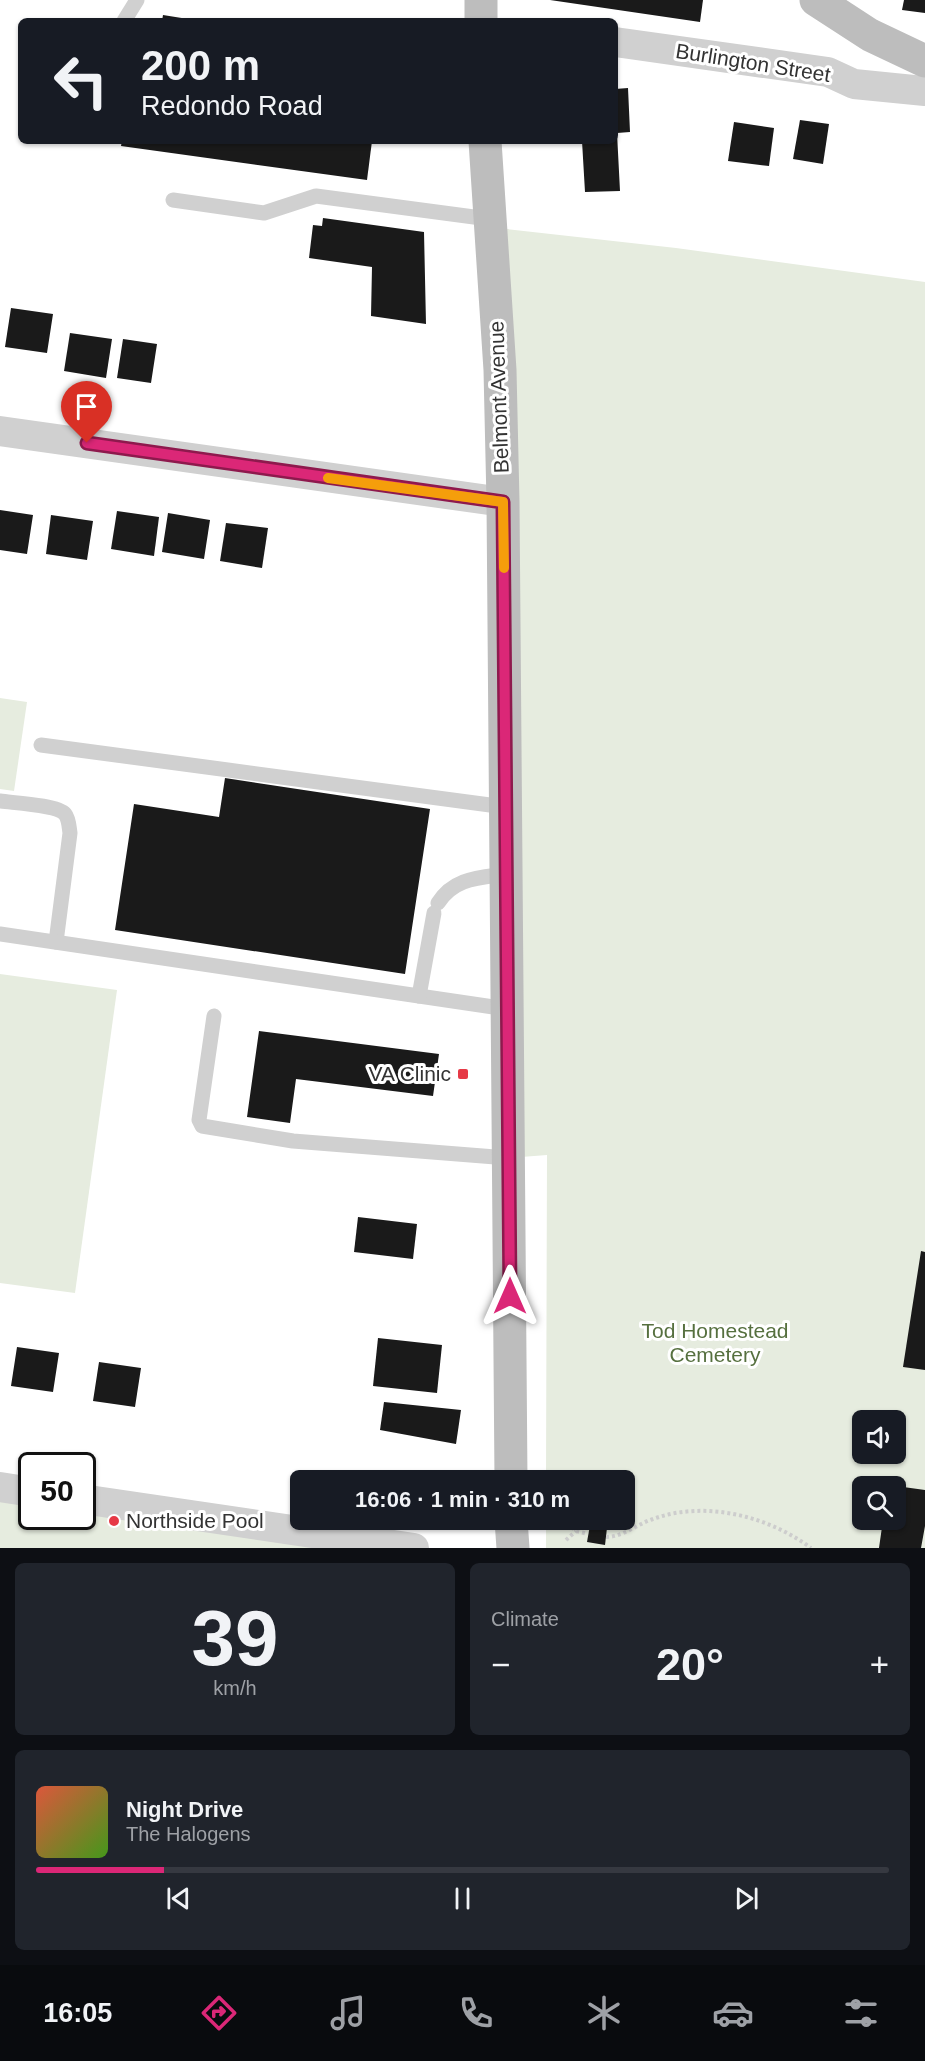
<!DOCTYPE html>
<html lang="en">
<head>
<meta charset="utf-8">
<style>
	body { margin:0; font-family:Arial,sans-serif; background:#20242c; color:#f1f3f6; height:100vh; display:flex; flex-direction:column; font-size:22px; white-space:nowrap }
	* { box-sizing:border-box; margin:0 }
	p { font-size:20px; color:#9ea1a6 }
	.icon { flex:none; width:33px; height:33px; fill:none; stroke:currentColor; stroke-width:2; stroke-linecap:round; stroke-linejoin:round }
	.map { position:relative; height:1548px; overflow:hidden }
	.details { display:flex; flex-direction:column; gap:15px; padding:15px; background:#0d0f14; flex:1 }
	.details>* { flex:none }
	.top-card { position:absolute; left:18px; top:18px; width:600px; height:126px; border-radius:9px; box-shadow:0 2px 4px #0004; background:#171b24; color:#f1f3f6; overflow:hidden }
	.controls { position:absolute; left:852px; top:1410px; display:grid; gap:12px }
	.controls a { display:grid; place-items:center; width:54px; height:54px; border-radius:9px; background:#171b24; box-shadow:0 2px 4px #0004; font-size:30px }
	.speed { position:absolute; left:18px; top:1452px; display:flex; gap:12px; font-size:30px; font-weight:700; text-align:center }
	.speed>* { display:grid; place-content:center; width:78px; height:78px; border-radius:50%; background:#171b24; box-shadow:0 2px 4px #0004; line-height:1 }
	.speed .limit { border:3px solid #111; border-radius:9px; background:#fff; color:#111 }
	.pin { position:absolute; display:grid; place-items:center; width:51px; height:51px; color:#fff; margin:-62px -26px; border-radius:50% 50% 50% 0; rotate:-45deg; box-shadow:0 0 6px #0007 }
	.pin .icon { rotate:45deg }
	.me { position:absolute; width:66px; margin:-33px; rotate:0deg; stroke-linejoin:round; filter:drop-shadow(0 0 4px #0008) }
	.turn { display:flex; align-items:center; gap:21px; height:126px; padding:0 24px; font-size:27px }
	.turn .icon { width:78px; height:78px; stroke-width:2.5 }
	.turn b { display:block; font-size:42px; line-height:51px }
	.big { font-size:45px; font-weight:700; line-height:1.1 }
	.details .tile { flex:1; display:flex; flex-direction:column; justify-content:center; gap:9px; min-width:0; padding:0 21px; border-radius:9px; background:#20242c }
	.details .dial { align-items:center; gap:0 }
	.dial b { font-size:78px; line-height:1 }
	.song { display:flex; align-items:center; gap:18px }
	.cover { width:72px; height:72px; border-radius:9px; background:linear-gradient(135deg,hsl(10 70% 55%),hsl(100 70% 35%)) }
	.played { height:6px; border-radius:3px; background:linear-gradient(90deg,#db2777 15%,#363941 15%) }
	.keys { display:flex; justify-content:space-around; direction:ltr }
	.heat { display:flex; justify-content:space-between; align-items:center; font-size:33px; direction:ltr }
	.details .tiles { flex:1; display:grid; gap:15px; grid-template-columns:1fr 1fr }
	.tile:last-child { grid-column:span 2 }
	.trip { position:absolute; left:290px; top:1470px; width:345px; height:60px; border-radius:9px; background:#171b24; box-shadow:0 2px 4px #0004; font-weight:700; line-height:60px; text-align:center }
	.tab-bar { display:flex; height:96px; justify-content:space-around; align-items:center; background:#090b0e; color:#9ea1a6 }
	.tab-bar .icon { width:42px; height:42px }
	.tab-bar .current { color:#db2777 }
	.tab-bar b { font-size:27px; color:#f1f3f6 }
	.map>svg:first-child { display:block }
	.green { fill:#e6ecdf; fill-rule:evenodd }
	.building { fill:#1a1a1a }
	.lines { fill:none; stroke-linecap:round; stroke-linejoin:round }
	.path { stroke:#cdcdcd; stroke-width:4; stroke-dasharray:3 3; stroke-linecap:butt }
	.lane { stroke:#d0d0d0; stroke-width:15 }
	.street { stroke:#d0d0d0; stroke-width:30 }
	.secondary { stroke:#bdbdbd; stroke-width:33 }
	.route-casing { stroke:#8e194d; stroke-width:15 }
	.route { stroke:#db2777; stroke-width:10 }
	.slow { stroke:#f59e0b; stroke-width:10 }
	.poi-dot { fill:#e63946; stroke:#fff; stroke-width:2 }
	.labels { text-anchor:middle; stroke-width:6; stroke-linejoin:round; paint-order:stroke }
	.street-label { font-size:21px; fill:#333; stroke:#fff }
	.poi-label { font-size:21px; fill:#333; stroke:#fff; text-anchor:end }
	.park-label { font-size:21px; fill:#56703f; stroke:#fff }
</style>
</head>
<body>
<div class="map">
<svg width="925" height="1548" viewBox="0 0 925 1548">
	<rect width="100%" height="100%" fill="#fff"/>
	<!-- green -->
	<g class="green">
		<path d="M489 227 676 248 925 282V1548H546V1520H624V1480H546L547 1155 508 1158ZM862 1420H896V1454H862ZM862 1486H896V1520H862Z"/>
		<polygon points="0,698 27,702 14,791 0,789"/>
		<polygon points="0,974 117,990 75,1293 0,1283"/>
		<polygon points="0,1487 31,1492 32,1516 82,1516 83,1499 414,1548 0,1548"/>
	</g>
	<!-- building -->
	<g class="building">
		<polygon points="550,0 703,0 700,22"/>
		<polygon points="904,0 925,0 925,13 902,10"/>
		<polygon points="163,15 194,20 193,21 162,21"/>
		<polygon points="628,88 630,132 617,133 620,191 585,192 582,141 615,141 615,89"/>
		<polygon points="800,120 829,124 823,164 793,159"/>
		<polygon points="734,122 774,128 769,166 728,161"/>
		<polygon points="122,141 372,141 367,180 121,146"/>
		<polygon points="323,218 424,232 426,324 371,316 372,267 309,258 313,225 322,226"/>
		<polygon points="11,308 53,314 47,353 5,347"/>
		<polygon points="70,333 112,339 106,378 64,371"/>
		<polygon points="123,339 157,344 151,383 117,378"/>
		<polygon points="0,510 33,515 27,554 0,550"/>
		<polygon points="117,511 159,517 154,556 111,549"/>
		<polygon points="168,513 210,520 204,559 162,552"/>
		<polygon points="51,515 93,521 87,560 46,554"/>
		<polygon points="226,523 268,528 262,568 220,561"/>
		<polygon points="225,778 430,809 405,974 115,930 134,804 219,817"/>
		<polygon points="259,1031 439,1054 433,1096 296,1079 290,1123 247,1117"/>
		<polygon points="358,1217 417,1224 413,1259 354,1252"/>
		<polygon points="921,1251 925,1252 925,1370 903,1367"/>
		<polygon points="378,1338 442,1345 437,1393 373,1386"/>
		<polygon points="17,1347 59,1353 53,1392 11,1386"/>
		<polygon points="99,1362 141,1368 135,1407 93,1401"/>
		<polygon points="384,1402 461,1410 456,1444 380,1430"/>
		<polygon points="896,1486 925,1490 925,1526 921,1548 879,1548 883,1520 896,1520"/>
		<polygon points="590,1525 607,1528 605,1545 587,1542"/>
	</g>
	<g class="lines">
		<!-- path -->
		<g class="path">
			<polyline points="562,1520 576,1531 588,1534"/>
			<path d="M606 1537C623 1537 637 1524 653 1519 705 1500 768 1516 811 1548"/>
			<polyline points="566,1540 576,1531"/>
		</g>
		<!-- lane -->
		<g class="lane">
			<polyline points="124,21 137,0"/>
			<polyline points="173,200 264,213 316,196 489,219"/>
			<polyline points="41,745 505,807"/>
			<path d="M0 801C14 803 57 805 65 814 69 819 69 827 70 833L56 942"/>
			<path d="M438 903C454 878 478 878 506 874"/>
			<polyline points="0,934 507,1009"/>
			<polyline points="419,996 434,913"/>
			<polyline points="214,1016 199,1120 202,1126 293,1141 508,1158"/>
		</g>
		<!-- street -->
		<g class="street">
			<polyline points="615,42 828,72 854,84 925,91"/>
			<polyline points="0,431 503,502"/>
			<polyline points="0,1487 32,1492"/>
			<polyline points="82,1499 414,1548"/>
		</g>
		<!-- secondary -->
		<g class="secondary">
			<polyline points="481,0 481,21"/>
			<polyline points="816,0 870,35 925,61"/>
			<polyline points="485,141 500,370 503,502 511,1480"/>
			<polyline points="511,1520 513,1548"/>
		</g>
	</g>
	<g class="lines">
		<!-- route casing -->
		<g class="route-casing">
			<polyline id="route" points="87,443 503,502 510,1296"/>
		</g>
		<!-- route -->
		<use href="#route" class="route"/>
		<!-- slow -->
		<polyline class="slow" points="328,478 503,502 504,568"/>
	</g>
	<!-- markers -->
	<g class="poi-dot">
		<rect x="457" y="1068" width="12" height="12" rx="3"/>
		<circle cx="114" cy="1521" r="6"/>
	</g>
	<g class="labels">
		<!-- street labels -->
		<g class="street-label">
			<text transform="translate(753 63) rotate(9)" y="7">Burlington Street</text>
			<text transform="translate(499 397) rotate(-92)" y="7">Belmont Avenue</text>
		</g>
		<!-- poi labels -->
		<g class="poi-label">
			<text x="451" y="1081">VA Clinic</text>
			<text x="126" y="1528" text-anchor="start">Northside Pool</text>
		</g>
		<!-- park labels -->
		<g class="park-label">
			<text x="715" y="1338">Tod Homestead<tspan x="715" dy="24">Cemetery</tspan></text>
		</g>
	</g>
</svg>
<div class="controls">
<a><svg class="icon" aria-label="sound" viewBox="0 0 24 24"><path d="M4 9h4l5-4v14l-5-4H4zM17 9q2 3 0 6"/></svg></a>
<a><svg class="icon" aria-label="search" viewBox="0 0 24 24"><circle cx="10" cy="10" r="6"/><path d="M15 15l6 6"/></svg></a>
</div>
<div class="speed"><div class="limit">50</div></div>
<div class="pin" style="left:87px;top:443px;background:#d93025"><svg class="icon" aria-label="arrive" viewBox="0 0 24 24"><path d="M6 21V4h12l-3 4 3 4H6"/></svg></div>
<svg class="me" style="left:510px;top:1296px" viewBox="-20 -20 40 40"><path d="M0-17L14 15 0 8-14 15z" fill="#db2777" stroke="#fff" stroke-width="4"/></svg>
<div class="trip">16:06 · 1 min · 310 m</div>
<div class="top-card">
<div class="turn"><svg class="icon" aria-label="left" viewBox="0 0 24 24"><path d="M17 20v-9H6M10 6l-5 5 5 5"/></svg><div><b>200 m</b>Redondo Road</div></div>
</div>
</div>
<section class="details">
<div class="tiles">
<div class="tile dial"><b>39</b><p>km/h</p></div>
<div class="tile"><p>Climate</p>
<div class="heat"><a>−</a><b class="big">20°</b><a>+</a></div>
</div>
<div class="tile">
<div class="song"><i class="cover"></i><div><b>Night Drive</b><p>The Halogens</p></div></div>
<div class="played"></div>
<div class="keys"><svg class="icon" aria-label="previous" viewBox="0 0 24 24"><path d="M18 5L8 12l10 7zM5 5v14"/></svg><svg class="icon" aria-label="pause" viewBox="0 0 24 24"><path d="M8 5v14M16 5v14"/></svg><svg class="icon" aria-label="next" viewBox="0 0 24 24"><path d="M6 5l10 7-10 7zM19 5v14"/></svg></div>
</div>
</div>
</section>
<nav class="tab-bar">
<b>16:05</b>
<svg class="icon current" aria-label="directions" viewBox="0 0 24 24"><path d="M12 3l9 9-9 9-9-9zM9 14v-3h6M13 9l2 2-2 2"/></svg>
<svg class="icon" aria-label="music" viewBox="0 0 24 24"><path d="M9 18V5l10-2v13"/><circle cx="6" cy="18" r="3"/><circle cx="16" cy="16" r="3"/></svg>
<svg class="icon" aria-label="phone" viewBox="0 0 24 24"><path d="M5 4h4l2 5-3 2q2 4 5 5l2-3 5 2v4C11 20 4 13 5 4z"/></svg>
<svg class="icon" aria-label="climate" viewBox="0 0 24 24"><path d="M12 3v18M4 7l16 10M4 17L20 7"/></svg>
<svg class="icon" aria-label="car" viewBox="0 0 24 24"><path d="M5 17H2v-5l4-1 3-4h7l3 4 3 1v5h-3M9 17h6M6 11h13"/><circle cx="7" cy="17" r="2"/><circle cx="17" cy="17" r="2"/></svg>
<svg class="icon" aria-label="filters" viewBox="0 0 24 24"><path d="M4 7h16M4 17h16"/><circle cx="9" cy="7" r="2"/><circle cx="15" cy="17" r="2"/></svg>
</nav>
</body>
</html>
